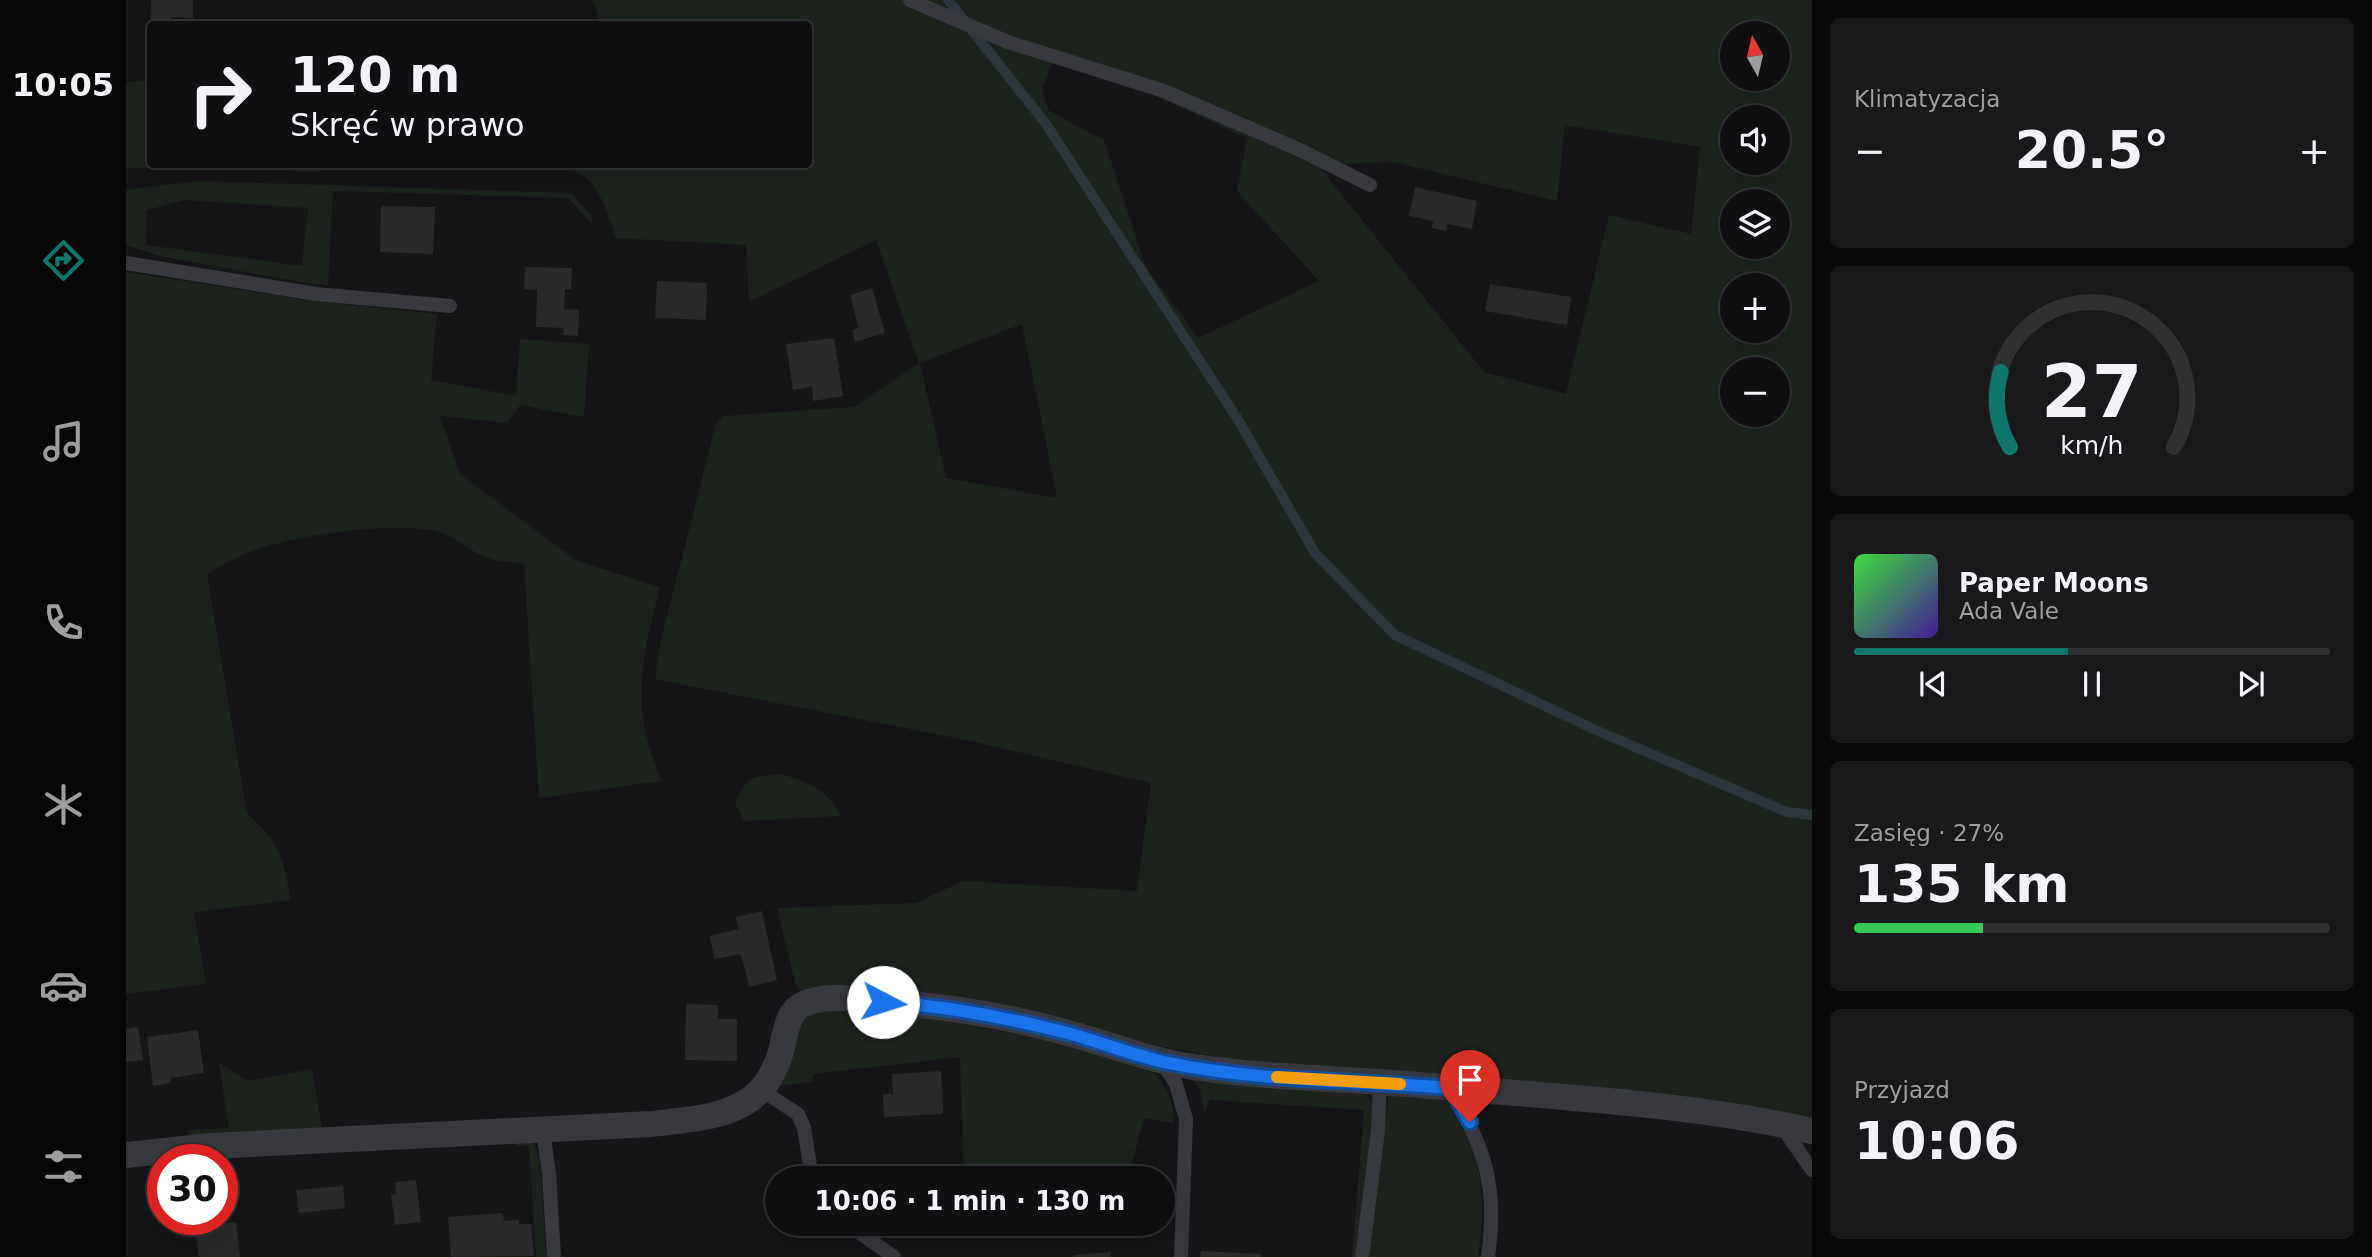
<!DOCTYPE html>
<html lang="pl">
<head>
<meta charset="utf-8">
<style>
	body { margin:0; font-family:"DejaVu Sans",sans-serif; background:#19191b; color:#f1f3f6; height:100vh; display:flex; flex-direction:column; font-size:26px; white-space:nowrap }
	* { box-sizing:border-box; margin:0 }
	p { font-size:23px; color:#9c9d9f }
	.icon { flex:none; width:38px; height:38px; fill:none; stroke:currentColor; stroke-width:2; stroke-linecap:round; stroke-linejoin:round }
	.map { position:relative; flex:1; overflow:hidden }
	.panel { display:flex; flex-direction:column; gap:18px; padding:18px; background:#09090a; width:560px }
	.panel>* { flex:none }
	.banner { position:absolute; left:21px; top:21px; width:665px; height:147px; border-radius:7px; box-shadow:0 7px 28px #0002,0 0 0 2px #303032; background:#101012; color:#f1f3f6; overflow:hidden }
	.needle { width:46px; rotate:352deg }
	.tools { position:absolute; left:1594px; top:21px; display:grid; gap:14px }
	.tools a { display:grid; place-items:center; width:70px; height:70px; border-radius:50%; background:#101012; box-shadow:0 7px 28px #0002,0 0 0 2px #303032; font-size:35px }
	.speed { position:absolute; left:21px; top:1144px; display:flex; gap:14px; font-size:35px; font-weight:700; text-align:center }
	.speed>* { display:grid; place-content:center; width:91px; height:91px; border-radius:50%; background:#101012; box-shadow:0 7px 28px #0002,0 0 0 2px #303032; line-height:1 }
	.speed .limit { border:10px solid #d22; background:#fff; color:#111 }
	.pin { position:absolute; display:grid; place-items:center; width:60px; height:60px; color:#fff; margin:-72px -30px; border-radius:50% 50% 50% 0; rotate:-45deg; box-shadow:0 0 7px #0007 }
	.pin .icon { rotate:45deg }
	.me { position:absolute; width:77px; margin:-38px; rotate:95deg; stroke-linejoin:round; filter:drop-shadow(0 0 5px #0008) }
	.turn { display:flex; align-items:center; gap:24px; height:147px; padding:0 28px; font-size:32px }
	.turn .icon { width:91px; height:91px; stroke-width:2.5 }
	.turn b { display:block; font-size:49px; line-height:60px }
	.big { font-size:52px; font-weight:700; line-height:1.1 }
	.panel .card { flex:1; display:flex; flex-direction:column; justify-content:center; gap:10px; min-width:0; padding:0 24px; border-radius:10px; background:#19191b }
	.panel .dial { align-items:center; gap:0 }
	.dial svg { height:182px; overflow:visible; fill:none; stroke:#303032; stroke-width:7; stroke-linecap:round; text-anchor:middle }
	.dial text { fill:#f1f3f6; stroke:none }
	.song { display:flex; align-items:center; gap:21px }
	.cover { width:84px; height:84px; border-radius:10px; background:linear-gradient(135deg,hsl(120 70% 55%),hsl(260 70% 35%)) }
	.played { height:7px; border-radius:4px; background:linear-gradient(90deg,#0f766e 45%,#303032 45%) }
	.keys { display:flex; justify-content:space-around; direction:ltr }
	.heat { display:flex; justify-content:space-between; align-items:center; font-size:38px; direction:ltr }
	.charge { height:10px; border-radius:5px; background:linear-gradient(90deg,#34c759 27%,#303032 0) }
	.trip { position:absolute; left:639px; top:1166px; width:410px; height:70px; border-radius:35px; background:#101012; box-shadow:0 7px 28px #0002,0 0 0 2px #303032; font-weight:700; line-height:70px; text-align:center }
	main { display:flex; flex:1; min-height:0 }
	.tab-bar { display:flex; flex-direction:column; width:126px; justify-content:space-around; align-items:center; background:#060607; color:#9c9d9f }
	.tab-bar .icon { width:49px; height:49px }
	.tab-bar .on { color:#0f766e }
	.tab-bar b { font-size:32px; color:#f1f3f6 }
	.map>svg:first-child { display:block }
	.green { fill:#1c231d; fill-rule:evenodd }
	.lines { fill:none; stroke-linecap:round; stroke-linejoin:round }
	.stream { stroke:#2c353c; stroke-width:10 }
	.building { fill:#29292c }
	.service { stroke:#37383d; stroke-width:14 }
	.minor { stroke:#37383d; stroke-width:26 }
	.route-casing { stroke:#114b97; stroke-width:18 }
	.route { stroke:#1a73e8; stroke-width:12 }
	.slow { stroke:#f59e0b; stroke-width:12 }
</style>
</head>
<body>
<main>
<nav class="tab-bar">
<b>10:05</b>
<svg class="icon on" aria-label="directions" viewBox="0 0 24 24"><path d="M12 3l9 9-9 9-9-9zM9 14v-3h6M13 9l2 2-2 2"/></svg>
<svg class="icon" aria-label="music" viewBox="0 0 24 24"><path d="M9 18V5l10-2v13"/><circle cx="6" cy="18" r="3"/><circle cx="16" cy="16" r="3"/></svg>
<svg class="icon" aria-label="phone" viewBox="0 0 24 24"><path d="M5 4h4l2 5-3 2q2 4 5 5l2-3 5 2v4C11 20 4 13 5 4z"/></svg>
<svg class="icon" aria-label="climate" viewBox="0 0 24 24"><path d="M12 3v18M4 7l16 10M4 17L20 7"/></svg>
<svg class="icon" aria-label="car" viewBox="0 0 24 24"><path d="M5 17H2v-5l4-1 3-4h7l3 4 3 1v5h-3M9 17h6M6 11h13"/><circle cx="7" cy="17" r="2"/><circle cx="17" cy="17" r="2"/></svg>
<svg class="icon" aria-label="filters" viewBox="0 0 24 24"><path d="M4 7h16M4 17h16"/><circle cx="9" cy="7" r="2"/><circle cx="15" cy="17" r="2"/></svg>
</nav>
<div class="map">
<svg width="1686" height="1257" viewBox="0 0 1686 1257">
	<rect width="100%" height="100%" fill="#161618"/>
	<!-- green -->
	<g class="green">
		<path d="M467 0H1686V1121L1122 1063 1029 1045 931 1020 675 994 669 983 651 908 790 903 837 881 1011 891 1025 783 840 740 529 679 535 640 590 423 597 416 728 407 793 363 750 240 623 302 620 245 490 238C484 218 472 180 451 172 442 169 396 170 383 169L384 164H682V24H475ZM1606 33H1652V79H1606ZM926 61 1014 89 1121 138 1111 191 1193 281 1072 338 1020 267 978 140 923 111 916 90ZM1606 117H1652V163H1606ZM1439 125 1574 147 1565 234 1483 215 1440 394 1358 372 1192 165 1267 162 1431 201ZM1606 201H1652V247H1606ZM1606 285H1652V331H1606ZM896 324 931 498 820 478 794 363ZM1606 369H1652V415H1606Z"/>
		<polygon points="24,80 24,164 193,164 193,172 62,167 0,168 0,82"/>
		<path d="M71 181 445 193 465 215 467 225 442 198 207 191 202 285 175 282 34 256 0 245V190ZM59 200 182 208 176 266 20 245 21 210Z"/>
		<path d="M0 272 187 301 311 314 305 380 390 396 394 339 463 344 458 417 394 405 381 423 314 416 334 474 451 561 534 587C522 636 509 679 519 730 522 747 530 765 535 781L413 798 398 564C386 562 372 562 361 558 341 550 332 536 309 531 266 522 181 534 139 547 119 553 98 563 81 574L121 814C156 844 156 856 165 900L68 912 80 984 0 994Z"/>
		<path d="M655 774C684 783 700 788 715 816L618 821 609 803C622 776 625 776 655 774Z"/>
		<path d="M704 1009 831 1017 1017 1064C1038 1080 1048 1096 1047 1123L1018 1118 1003 1176 838 1177 834 1057 687 1074V1082L650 1086 666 1037 680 1016Z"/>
		<polygon points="93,1063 122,1081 186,1069 197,1135 65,1140 61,1130 103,1128"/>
		<polygon points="1062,1076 1240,1092 1246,1105 1246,1123 1231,1257 1226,1257 1238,1110 1084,1100 1078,1112 1074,1089"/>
		<path d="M1263 1094 1322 1096C1355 1154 1361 1191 1352 1257H1241Z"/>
		<polygon points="390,1141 407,1142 414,1158 420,1257 410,1257 403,1146 389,1146"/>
	</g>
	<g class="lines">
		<!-- stream -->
		<polyline class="stream" points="822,0 920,124 1111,418 1189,553 1269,635 1472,731 1661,812 1686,815"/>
	</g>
	<!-- building -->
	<g class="building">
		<polygon points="25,0 67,0 67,18 45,17 45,23 24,23"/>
		<polygon points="1289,187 1351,201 1346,229 1321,224 1320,231 1306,228 1307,221 1283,216"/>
		<polygon points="255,206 309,207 307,254 254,252"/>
		<polygon points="399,267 446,268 445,289 439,289 438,309 453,310 452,336 437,335 438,328 410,327 411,290 398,289"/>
		<polygon points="531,281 581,283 580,320 529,318"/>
		<polygon points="1364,284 1445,297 1441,325 1359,311"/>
		<polygon points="746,288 759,333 729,342 726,330 733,328 724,295"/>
		<polygon points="708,338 717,396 687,401 686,387 667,390 660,344"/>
		<polygon points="636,911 651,980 623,987 615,954 589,959 583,936 613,929 610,917"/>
		<polygon points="560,1004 592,1005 592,1019 611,1019 611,1061 559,1060"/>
		<polygon points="12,1027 17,1060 0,1062 0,1029"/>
		<polygon points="72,1030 78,1073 45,1078 45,1083 27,1086 21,1037"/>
		<polygon points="815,1071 817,1114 758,1117 757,1094 767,1094 766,1074"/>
		<polygon points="290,1180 295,1222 269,1225 265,1195 270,1194 269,1182"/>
		<polygon points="217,1186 219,1208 173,1213 170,1190"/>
		<polygon points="377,1213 378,1221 393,1220 393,1224 405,1224 408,1256 325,1257 322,1217"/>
		<polygon points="110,1222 114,1257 73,1257 69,1227"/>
		<polygon points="961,1223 987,1223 985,1234 960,1229"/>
		<polygon points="1075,1251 1135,1254 1135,1257 1074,1257"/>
		<polygon points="985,1252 984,1257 948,1257 948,1255"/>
	</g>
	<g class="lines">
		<!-- service -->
		<g class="service">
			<polyline points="784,0 882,42 1038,91 1174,150 1244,185"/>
			<polyline points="0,263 190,294 324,306"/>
			<polyline points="1036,1062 1050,1084 1060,1119 1055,1257"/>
			<path d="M1325 1089C1359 1149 1372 1187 1362 1257"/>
			<polyline points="635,1090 672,1114 678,1128 686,1178"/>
			<polyline points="1654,1124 1686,1170"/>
			<polyline points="417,1131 423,1173 428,1257"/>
			<polyline points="720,1223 768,1257"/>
			<polyline points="1236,1257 1252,1130 1254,1082"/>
		</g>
		<!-- minor -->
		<path class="minor" d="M0 1155 85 1146 525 1124C558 1120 598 1119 626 1098 640 1087 650 1069 655 1051 662 1027 659 1006 690 1000 712 995 737 1001 758 1002 820 1006 882 1016 942 1033 984 1044 1025 1061 1068 1067 1130 1076 1191 1078 1254 1082 1299 1085 1345 1090 1390 1093 1489 1101 1589 1109 1686 1131"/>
	</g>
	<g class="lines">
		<!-- route casing -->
		<g class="route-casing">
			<path id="route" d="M757 1002C819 1006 880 1017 941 1033 973 1041 1005 1055 1038 1062 1132 1082 1230 1080 1325 1088L1344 1122"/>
		</g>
		<!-- route -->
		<use href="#route" class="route"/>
		<!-- slow -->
		<polyline class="slow" points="1151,1077 1274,1084"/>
	</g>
</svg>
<div class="tools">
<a><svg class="needle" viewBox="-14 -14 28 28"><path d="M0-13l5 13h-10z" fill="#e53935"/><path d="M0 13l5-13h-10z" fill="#9c9d9f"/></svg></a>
<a><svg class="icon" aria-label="sound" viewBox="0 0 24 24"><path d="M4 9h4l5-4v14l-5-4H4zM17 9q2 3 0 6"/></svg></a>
<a><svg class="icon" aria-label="layers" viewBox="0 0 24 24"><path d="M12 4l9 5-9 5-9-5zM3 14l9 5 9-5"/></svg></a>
<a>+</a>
<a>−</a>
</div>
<div class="speed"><div class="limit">30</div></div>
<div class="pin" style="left:1344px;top:1122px;background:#d93025"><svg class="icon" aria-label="arrive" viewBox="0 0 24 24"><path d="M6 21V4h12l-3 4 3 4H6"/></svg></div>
<svg class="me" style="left:757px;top:1002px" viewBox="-20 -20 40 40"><circle r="19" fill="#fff"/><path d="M0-13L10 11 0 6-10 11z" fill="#1a73e8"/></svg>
<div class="trip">10:06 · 1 min · 130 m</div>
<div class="banner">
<div class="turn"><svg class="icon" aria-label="right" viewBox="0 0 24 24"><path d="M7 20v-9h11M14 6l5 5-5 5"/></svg><div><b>120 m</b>Skręć w prawo</div></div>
</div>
</div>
<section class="panel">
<div class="card"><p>Klimatyzacja</p>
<div class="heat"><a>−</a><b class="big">20.5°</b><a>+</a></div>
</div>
<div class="card dial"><svg viewBox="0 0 100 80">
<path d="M14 69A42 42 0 1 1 86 69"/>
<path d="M14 69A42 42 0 0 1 10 36" stroke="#0f766e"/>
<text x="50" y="56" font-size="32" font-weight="700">27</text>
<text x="50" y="72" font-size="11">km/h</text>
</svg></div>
<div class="card">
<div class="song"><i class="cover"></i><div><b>Paper Moons</b><p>Ada Vale</p></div></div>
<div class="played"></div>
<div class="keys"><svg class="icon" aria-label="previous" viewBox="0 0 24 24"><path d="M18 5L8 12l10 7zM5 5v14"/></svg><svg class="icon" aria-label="pause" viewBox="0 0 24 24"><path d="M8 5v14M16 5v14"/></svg><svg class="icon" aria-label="next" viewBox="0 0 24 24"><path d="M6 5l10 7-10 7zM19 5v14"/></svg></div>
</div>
<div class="card"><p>Zasięg · 27%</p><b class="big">135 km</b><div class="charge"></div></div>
<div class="card"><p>Przyjazd</p><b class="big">10:06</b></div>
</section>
</main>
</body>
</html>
